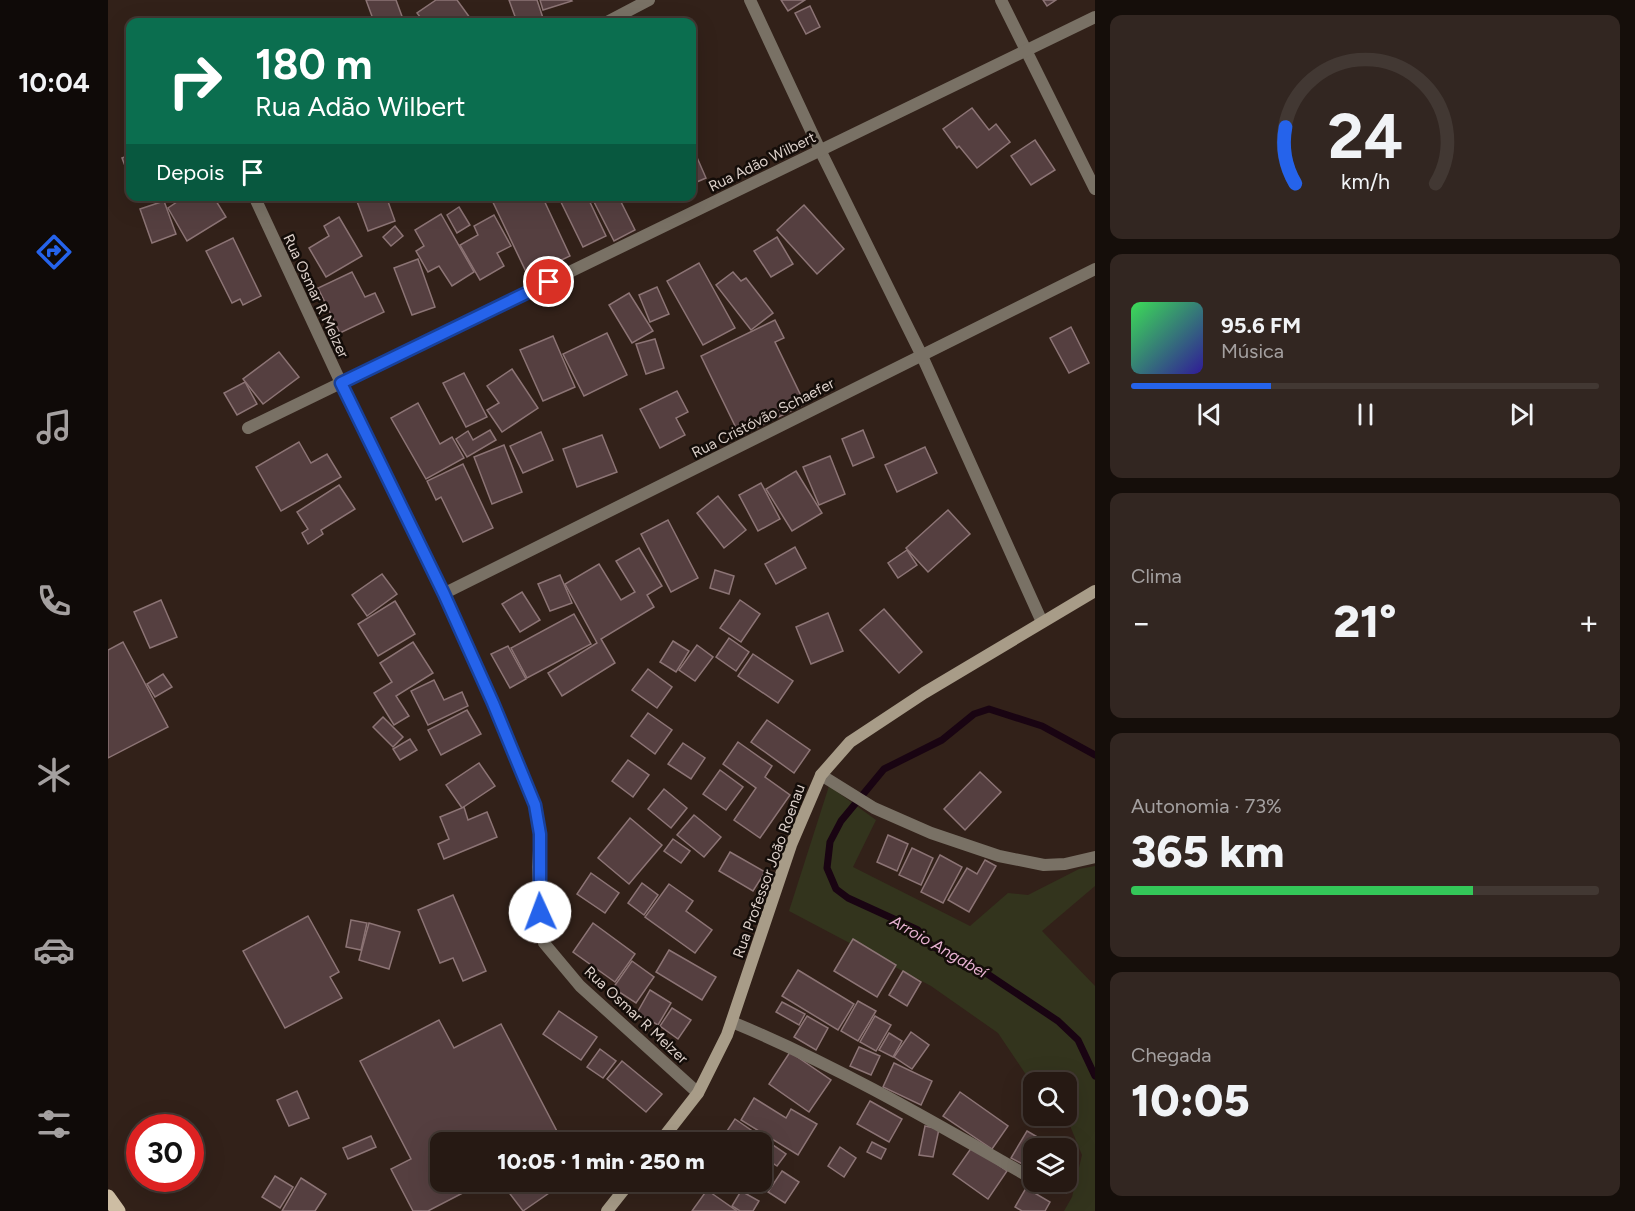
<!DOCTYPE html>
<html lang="pt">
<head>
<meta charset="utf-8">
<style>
	body { margin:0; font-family:Figtree,sans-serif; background:#322621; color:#f1f3f6; height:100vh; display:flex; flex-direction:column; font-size:22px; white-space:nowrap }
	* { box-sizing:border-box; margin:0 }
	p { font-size:20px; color:#a4a0a0 }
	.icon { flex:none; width:33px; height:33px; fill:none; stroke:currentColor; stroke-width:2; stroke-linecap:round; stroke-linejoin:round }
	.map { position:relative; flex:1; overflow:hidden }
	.sheet { display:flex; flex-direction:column; gap:15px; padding:15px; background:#150e0a; width:540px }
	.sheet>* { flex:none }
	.guide { position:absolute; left:18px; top:18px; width:570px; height:183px; border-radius:12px; box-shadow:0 6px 24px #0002,0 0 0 2px #423833; background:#0b6e4f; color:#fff; overflow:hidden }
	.tools { position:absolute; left:915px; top:1072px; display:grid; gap:12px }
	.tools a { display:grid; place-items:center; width:54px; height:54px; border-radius:12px; background:#261913; box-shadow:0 6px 24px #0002,0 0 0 2px #423833; font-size:30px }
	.speed { position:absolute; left:18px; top:1114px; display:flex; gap:12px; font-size:30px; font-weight:700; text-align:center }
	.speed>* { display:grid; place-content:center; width:78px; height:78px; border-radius:50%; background:#261913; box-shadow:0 6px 24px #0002,0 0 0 2px #423833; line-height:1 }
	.speed .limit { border:9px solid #d22; background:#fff; color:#111 }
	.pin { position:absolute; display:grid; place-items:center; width:51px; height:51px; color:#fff; margin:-26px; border:3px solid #fff; border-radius:50%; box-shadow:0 2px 6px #0007 }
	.me { position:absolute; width:66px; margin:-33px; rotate:358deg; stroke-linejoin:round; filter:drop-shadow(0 0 4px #0008) }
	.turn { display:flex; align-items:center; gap:21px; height:126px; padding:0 30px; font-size:27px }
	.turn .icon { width:78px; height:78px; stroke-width:2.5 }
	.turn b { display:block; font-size:42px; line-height:51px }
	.then { display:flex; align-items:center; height:57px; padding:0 30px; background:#0003; gap:12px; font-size:22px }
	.big { font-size:45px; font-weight:800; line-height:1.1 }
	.sheet .widget { flex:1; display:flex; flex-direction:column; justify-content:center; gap:9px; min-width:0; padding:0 21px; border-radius:12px; background:#322621 }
	.sheet .dial { align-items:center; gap:0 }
	.dial svg { height:156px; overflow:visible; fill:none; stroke:#423833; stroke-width:7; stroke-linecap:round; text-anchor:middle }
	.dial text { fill:#f1f3f6; stroke:none }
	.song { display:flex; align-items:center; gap:18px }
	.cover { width:72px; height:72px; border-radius:9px; background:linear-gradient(135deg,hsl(130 70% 55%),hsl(250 70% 35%)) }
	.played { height:6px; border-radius:3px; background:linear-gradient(90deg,#2563eb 30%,#423833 30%) }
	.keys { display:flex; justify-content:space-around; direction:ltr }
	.heat { display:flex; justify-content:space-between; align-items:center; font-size:33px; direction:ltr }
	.charge { height:9px; border-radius:4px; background:linear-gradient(90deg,#34c759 73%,#423833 0) }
	.trip { position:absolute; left:322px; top:1132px; width:342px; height:60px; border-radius:12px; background:#261913; box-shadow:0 6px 24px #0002,0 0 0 2px #423833; font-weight:800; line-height:60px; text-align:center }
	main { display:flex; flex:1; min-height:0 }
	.tabs { display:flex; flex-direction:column; width:108px; justify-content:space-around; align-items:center; background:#0f0a08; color:#a4a0a0 }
	.tabs .icon { width:42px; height:42px }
	.tabs .on { color:#2563eb }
	.tabs b { font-size:27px; color:#f1f3f6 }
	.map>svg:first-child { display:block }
	.green { fill:#33341d }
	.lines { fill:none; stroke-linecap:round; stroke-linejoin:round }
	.stream { stroke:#190412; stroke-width:7 }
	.building { fill:#553f40; stroke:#8c7475; stroke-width:1.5 }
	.street { stroke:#797165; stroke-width:12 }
	.secondary { stroke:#a89c88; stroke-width:12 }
	.primary { stroke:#cdbda3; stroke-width:15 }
	.route-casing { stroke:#184099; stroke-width:15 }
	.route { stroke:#2563eb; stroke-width:10 }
	.labels { text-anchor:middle; stroke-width:5; stroke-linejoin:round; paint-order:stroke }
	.street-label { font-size:15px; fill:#ddd1cb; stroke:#140d09 }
	.water-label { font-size:16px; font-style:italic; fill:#e8b2d2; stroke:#140d09 }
</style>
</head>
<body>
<main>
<nav class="tabs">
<b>10:04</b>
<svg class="icon on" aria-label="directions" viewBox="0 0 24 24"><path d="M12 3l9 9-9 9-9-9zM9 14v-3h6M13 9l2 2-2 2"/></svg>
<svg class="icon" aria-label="music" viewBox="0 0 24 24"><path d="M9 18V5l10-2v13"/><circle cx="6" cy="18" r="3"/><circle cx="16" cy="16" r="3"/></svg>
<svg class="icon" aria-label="phone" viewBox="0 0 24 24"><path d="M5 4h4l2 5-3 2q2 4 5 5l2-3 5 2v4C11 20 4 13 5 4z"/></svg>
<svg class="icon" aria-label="climate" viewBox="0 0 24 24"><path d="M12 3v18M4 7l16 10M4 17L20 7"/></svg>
<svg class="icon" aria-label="car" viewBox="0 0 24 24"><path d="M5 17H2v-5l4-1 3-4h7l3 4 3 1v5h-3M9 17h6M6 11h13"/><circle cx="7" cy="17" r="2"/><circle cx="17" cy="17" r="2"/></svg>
<svg class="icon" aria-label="filters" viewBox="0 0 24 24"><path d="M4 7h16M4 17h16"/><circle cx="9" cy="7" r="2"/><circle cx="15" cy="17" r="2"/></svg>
</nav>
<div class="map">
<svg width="987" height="1211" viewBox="0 0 987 1211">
	<rect width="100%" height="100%" fill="#322119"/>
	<!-- green -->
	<polygon class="green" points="721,786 768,820 745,867 862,926 900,893 920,895 971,869 987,866 987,886 934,931 987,986 987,1211 956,1211 964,1197 974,1155 958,1116 958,1083 926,1083 925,1085 890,1033 823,986 681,911"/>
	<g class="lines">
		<!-- stream -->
		<polyline class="stream" points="987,755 934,726 881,709 866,714 834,740 776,769 733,821 722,842 719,868 728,889 740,898 810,930 824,946 878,973 950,1021 970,1040 987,1076"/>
	</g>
	<!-- building -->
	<g class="building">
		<polygon points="258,0 288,0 295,19 284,22 253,22 265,19"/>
		<polygon points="328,0 349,0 365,22 316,22 309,13"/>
		<polygon points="401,0 429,0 436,21 409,22"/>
		<polygon points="432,0 463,0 464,1 435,10"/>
		<polygon points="673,0 697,0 680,11"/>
		<polygon points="935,0 948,0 939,6"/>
		<polygon points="702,6 712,27 698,34 687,13"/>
		<polygon points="864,108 881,130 888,124 902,142 869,168 851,146 849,148 835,129"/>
		<polygon points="927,140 947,170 923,185 903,156"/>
		<polygon points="584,146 598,178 584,184"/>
		<polygon points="22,155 22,179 14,158"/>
		<polygon points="78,196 105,196 118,217 79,241 60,208"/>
		<polygon points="247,196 278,196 287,221 260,231"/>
		<polygon points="382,196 434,196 462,256 420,276"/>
		<polygon points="450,196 479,196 498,236 475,247"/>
		<polygon points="483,196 510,196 527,230 506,241"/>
		<polygon points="56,201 68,234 44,243 32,209"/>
		<polygon points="696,205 736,249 709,274 669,230"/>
		<polygon points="351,207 362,225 349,233 339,215"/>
		<polygon points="333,214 366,272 344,286 331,266 320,272 308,251 316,246 307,230"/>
		<polygon points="386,215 403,246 389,253 396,266 372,280 352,245 370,235 366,226"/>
		<polygon points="231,217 254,256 218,277 201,248 221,236 216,226"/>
		<polygon points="287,226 295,236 283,246 275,237"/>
		<polygon points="669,237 685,264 663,277 646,251"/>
		<polygon points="125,238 153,296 135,305 132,299 124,303 98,251"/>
		<polygon points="310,259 327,307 304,315 286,268"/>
		<polygon points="591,263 627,328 595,345 559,281"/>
		<polygon points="244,272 257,297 267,293 276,312 232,333 210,288"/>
		<polygon points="625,272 633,281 638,278 665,313 643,330 608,285"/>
		<polygon points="549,287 561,314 542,322 531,295"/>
		<polygon points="521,293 545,331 524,343 501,305"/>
		<polygon points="667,320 676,338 667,342 697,404 632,436 593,356"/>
		<polygon points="963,327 981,363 961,373 942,338"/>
		<polygon points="499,333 519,375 476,396 455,354"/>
		<polygon points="445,336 467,387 435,401 412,350"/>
		<polygon points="547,339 556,368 538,374 528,344"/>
		<polygon points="171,352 191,377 155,404 135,379"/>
		<polygon points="404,369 430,408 394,432 379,410 391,403 379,386"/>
		<polygon points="356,373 379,417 358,427 335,383"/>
		<polygon points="137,382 149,404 129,415 116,393"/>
		<polygon points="569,391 580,412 568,418 577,435 552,448 532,409"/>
		<polygon points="310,403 332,444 344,437 356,458 318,479 283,418"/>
		<polygon points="382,430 388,440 359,457 348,439 360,431 365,440"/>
		<polygon points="755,430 766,457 745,466 734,439"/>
		<polygon points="433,432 445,460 415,473 402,446"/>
		<polygon points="494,435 509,472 469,487 455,449"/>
		<polygon points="191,442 203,463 219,454 233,477 173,511 148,467"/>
		<polygon points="396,445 414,492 384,504 366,457"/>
		<polygon points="817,447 829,473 789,492 777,465"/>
		<polygon points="722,456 737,494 711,505 695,467"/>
		<polygon points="355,464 385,528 355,542 333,497 328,500 319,481"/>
		<polygon points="688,471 714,513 684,531 658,489"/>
		<polygon points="653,483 672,519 650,531 631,495"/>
		<polygon points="231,485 247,509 213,530 215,534 200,544 194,533 200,529 189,512"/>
		<polygon points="610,496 638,530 616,548 589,513"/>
		<polygon points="840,510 862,534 820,572 798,548"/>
		<polygon points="560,520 590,578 563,592 533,534"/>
		<polygon points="687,547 698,568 668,584 657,564"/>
		<polygon points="531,548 554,586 539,595 546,607 493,639 507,663 454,696 440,673 489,643 457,584 491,564 513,600 527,592 508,561"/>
		<polygon points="799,550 809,565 790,578 780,563"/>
		<polygon points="607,570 626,576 621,594 602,588"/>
		<polygon points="274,574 289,594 259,616 244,595"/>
		<polygon points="452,575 464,603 442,611 430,584"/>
		<polygon points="414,592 432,620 412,632 394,604"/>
		<polygon points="53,600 69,637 42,648 26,612"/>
		<polygon points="632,600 652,614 633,642 612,628"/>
		<polygon points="287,601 307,634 270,656 250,624"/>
		<polygon points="776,609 814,652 791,673 752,630"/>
		<polygon points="720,613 735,651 703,664 688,627"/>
		<polygon points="466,614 483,644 419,678 403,648"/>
		<polygon points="621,638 641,652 628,671 608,657"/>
		<polygon points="565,641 581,651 568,672 552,662"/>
		<polygon points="15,642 60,727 0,758 0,650"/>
		<polygon points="305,642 325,673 288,696 301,716 286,725 266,693 284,682 272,663"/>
		<polygon points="589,645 605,657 587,681 571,670"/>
		<polygon points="400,646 418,679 402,688 383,654"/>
		<polygon points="645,654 685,681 670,703 630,676"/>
		<polygon points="540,669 564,687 549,708 524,690"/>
		<polygon points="55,674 64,687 47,697 39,684"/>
		<polygon points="326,680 336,700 354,692 360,706 320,725 303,691"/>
		<polygon points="359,710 373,734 333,755 320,730"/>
		<polygon points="540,713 564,730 547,754 523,736"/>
		<polygon points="275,717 295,737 285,747 265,727"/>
		<polygon points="659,720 702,750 686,773 643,742"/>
		<polygon points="302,739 309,750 292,760 285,749"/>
		<polygon points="630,742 664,766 657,777 682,795 652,838 626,820 648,788 615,764"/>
		<polygon points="575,743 597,758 583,779 560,764"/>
		<polygon points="520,760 541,775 525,797 504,781"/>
		<polygon points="371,763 387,786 354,808 338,785"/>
		<polygon points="612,770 635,787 618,810 595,794"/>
		<polygon points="872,772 893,792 857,830 836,809"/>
		<polygon points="556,789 579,808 563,828 540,809"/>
		<polygon points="356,807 360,820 379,812 389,837 336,859 330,844 341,839 332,817"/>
		<polygon points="586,815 613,837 596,857 569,835"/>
		<polygon points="522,818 554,845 521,884 490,858"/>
		<polygon points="780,835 800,844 789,871 769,862"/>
		<polygon points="565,839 582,851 573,863 556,851"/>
		<polygon points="804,848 825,858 813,885 791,875"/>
		<polygon points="622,852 657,872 645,891 611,871"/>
		<polygon points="832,855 854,867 835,903 813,892"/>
		<polygon points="877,860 888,866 861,912 840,900 859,868 869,874"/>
		<polygon points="483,873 511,893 497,913 469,894"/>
		<polygon points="534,883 550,895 536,915 520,903"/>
		<polygon points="561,884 585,901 578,911 604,930 587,953 537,917"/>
		<polygon points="345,895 378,971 355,981 345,958 332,963 310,910"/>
		<polygon points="200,916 231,972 222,977 234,998 177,1028 135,951"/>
		<polygon points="243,920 259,923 253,950 238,947"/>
		<polygon points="261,923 292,932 281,969 251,960"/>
		<polygon points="485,923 527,954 507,982 465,952"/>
		<polygon points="745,939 788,965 769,997 726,971"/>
		<polygon points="561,950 608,977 594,1000 548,972"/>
		<polygon points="524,961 546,977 528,1003 505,988"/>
		<polygon points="690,970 746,1004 730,1030 674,996"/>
		<polygon points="795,971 813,982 799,1006 781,995"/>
		<polygon points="542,990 563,1003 550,1025 529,1013"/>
		<polygon points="750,1001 768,1011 750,1041 733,1031"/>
		<polygon points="674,1002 697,1014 691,1025 668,1012"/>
		<polygon points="564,1008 583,1020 570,1039 552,1026"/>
		<polygon points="451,1011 489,1037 473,1060 435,1034"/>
		<polygon points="699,1016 720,1028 708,1050 686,1037"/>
		<polygon points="767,1016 783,1025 768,1051 752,1042"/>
		<polygon points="331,1020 346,1048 393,1024 453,1139 445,1143 333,1143 333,1182 376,1182 320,1211 305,1211 283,1169 303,1159 252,1061"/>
		<polygon points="803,1032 821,1045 804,1069 786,1057"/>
		<polygon points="781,1033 794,1041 785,1057 771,1050"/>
		<polygon points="751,1047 772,1056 763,1075 742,1066"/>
		<polygon points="492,1049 508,1061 495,1078 479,1067"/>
		<polygon points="682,1052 723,1080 701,1112 661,1084"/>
		<polygon points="514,1061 554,1094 538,1112 499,1079"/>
		<polygon points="786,1063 824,1081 813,1105 775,1087"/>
		<polygon points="189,1091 201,1118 181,1126 169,1100"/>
		<polygon points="852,1092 900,1126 884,1149 835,1116"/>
		<polygon points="646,1098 678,1118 683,1109 709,1124 690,1155 633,1120"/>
		<polygon points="762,1101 794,1119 781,1142 749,1124"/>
		<polygon points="627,1119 678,1154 669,1166 654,1156 654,1143 611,1143"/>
		<polygon points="817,1126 831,1129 825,1157 811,1155"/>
		<polygon points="919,1131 945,1146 943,1149 926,1149 926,1170 903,1158"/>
		<polygon points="263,1136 268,1147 240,1159 235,1148"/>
		<polygon points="764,1142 778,1149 773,1159 759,1152"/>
		<polygon points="732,1147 748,1158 736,1177 720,1166"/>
		<polygon points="864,1147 899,1171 880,1199 845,1174"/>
		<polygon points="958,1169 968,1174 958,1193 937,1182 958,1182"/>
		<polygon points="674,1171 691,1182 677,1203 660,1192"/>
		<polygon points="167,1176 185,1187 172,1208 154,1197"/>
		<polygon points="193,1178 218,1194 207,1211 174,1211"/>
		<polygon points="393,1182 457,1182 415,1211"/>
		<polygon points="918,1188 942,1202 937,1211 914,1211 907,1207"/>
		<polygon points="599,1190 629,1211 584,1211"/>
		<polygon points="633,1191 651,1201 645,1211 632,1211 624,1206"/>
	</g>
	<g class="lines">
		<!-- street -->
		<g class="street">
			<polyline points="642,0 712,150 814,356 934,622"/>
			<polyline points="893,0 987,189"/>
			<polyline points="499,22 541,0"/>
			<polyline points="146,196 233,383 335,594 385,703 427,805 432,834 430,867 432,912 436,943 472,986 590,1093"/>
			<polyline points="140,428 987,17"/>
			<polyline points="335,594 987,269"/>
			<polyline points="713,775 766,808 823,833 891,856 936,865 957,864 987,857"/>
			<path d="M624 1022C726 1064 822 1120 918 1175"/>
		</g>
		<!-- secondary -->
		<g class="secondary">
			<polyline points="551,1143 590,1093 619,1035 683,845 713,775 742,742 816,693 987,591"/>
			<polyline points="499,1211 522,1182"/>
		</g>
		<!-- primary -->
		<polyline class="primary" points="0,1197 10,1211"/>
	</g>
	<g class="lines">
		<!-- route casing -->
		<g class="route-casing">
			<polyline id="route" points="432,912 432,834 427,805 385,703 336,594 233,383 441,282"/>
		</g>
		<!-- route -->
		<use href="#route" class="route"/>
	</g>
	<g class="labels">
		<!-- street labels -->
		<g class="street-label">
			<text transform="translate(654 162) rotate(-26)" y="5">Rua Adão Wilbert</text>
			<text transform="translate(208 296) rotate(65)" y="5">Rua Osmar R Melzer</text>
			<text transform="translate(655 418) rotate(-27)" y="5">Rua Cristóvão Schaefer</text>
			<text transform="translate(661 871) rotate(-70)" y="5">Rua Professor João Roenau</text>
			<text transform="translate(528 1015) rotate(43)" y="5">Rua Osmar R Melzer</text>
		</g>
		<!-- water labels -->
		<g class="water-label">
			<text transform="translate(831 946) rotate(30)" y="6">Arroio Angabeí</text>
		</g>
	</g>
</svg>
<div class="tools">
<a><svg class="icon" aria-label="search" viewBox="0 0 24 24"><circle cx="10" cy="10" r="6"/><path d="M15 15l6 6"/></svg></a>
<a><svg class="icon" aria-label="layers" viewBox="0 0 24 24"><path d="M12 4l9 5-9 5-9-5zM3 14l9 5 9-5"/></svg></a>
</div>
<div class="speed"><div class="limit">30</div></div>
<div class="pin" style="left:441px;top:282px;background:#d93025"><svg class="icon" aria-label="arrive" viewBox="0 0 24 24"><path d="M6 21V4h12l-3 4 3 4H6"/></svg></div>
<svg class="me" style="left:432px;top:912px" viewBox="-20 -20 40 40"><circle r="19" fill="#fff"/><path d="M0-13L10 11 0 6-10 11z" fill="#2563eb"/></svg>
<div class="trip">10:05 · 1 min · 250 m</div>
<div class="guide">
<div class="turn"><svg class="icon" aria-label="right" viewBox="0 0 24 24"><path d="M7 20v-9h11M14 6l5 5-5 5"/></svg><div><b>180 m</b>Rua Adão Wilbert</div></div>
<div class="then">Depois<svg class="icon" aria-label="arrive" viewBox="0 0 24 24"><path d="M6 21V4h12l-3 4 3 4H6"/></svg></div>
</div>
</div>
<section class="sheet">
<div class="widget dial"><svg viewBox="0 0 100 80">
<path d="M14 69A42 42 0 1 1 86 69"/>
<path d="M14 69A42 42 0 0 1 9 40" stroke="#2563eb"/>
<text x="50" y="56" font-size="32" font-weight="700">24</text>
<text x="50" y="72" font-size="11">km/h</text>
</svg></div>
<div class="widget">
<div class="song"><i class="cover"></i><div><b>95.6 FM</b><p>Música</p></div></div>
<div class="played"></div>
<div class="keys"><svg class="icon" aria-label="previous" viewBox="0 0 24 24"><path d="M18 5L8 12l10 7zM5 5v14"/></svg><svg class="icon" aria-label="pause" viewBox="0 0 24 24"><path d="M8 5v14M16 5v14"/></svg><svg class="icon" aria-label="next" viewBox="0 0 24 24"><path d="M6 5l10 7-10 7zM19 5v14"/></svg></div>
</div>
<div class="widget"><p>Clima</p>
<div class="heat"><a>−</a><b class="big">21°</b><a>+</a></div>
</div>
<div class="widget"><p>Autonomia · 73%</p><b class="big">365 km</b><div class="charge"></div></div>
<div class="widget"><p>Chegada</p><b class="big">10:05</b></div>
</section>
</main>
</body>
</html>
